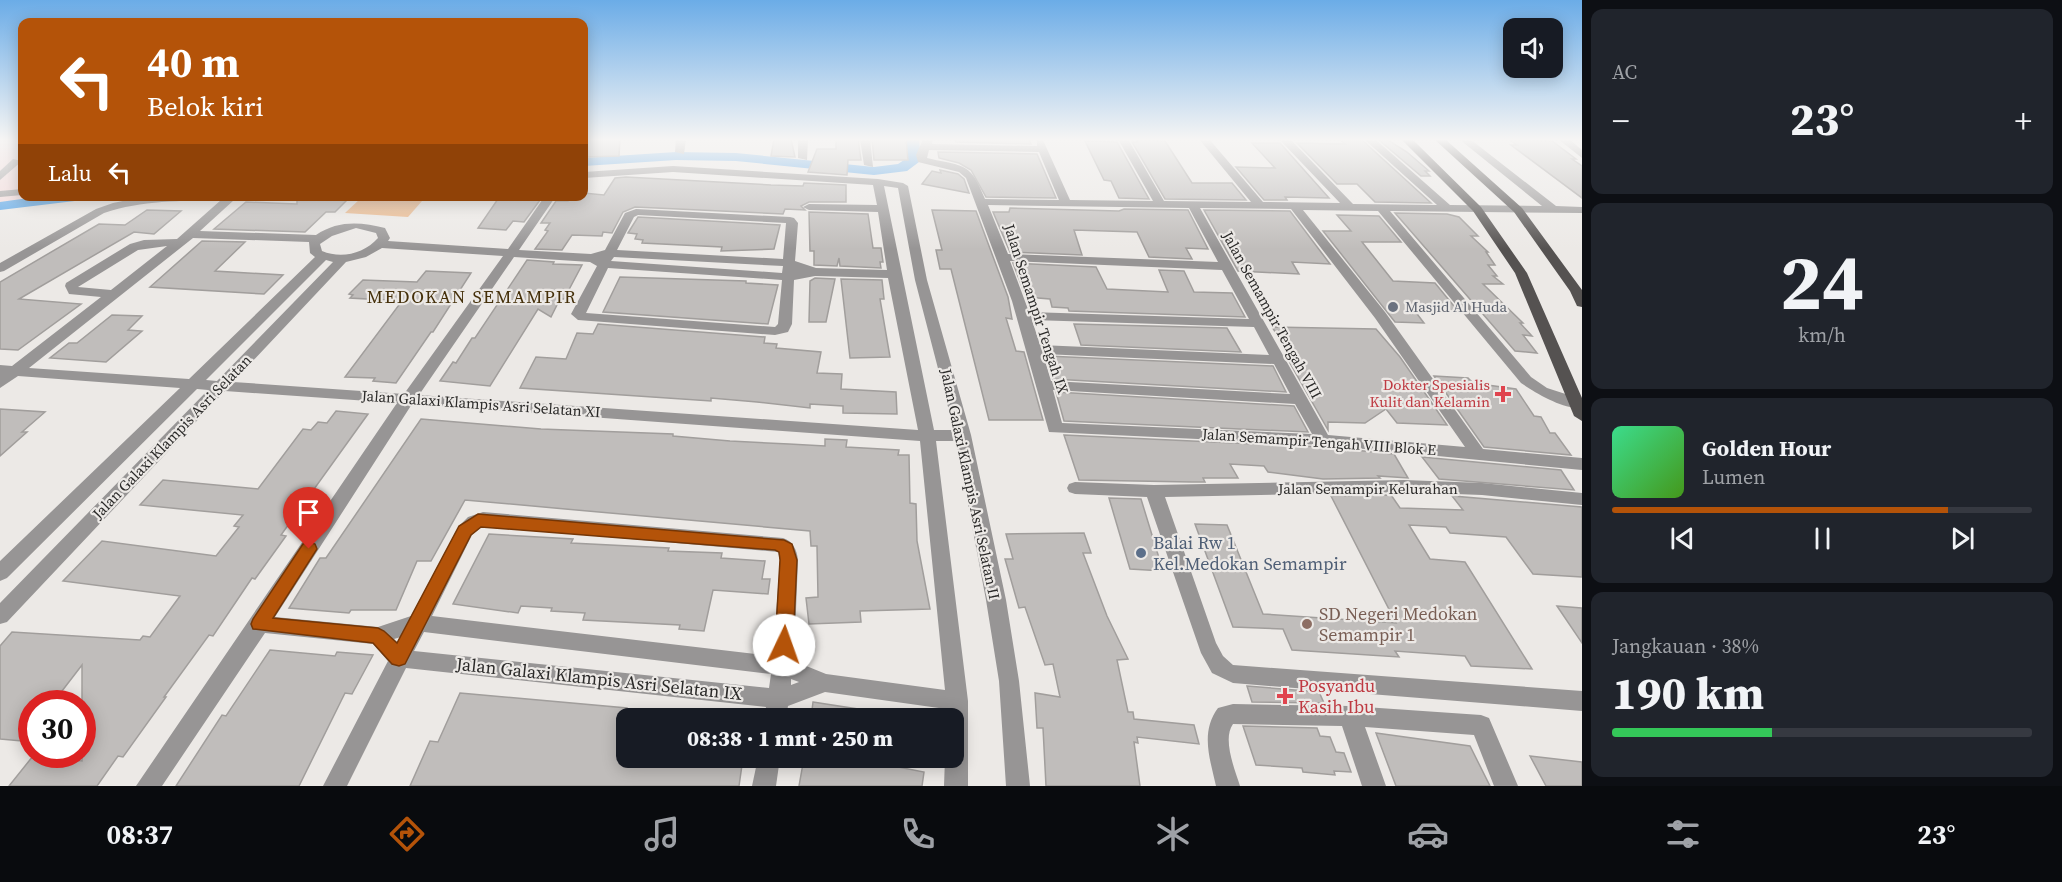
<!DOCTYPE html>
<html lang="id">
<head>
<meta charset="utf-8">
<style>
	body { margin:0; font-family:"Source Serif 4",serif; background:#20242c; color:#f1f3f6; height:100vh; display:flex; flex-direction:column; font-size:22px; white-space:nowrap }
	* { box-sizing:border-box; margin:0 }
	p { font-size:20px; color:#9ea1a6 }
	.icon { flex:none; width:33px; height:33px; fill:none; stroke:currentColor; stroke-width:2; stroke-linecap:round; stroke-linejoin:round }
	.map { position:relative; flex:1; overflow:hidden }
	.panel { display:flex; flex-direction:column; gap:9px; padding:9px; background:#0d0f14; width:480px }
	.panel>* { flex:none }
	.top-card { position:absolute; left:18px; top:18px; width:570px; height:183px; border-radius:12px; box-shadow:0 3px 15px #0003; background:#b45309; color:#fff; overflow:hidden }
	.tools { position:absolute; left:1503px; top:18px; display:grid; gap:12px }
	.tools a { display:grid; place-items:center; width:60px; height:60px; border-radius:12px; background:#171b24; box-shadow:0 3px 15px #0003; font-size:30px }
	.speed { position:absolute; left:18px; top:690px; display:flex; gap:12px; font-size:30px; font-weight:700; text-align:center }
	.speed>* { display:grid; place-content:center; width:78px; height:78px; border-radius:50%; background:#171b24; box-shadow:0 3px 15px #0003; line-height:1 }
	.speed .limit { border:9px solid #d22; background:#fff; color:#111 }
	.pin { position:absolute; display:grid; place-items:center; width:51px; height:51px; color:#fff; margin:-62px -26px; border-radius:50% 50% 50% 0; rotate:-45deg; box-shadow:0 0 6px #0007 }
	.pin .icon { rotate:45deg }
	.me { position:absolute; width:66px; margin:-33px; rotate:3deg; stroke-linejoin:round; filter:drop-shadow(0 0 4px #0008) }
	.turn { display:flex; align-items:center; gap:21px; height:126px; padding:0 30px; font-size:27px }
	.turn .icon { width:78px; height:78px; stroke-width:2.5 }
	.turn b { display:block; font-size:42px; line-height:51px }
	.then { display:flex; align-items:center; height:57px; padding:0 30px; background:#0003; gap:12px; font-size:22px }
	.big { font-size:45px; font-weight:800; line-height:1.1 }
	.panel .widget { flex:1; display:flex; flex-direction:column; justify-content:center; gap:9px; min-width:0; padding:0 21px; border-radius:12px; background:#20242c }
	.panel .dial { align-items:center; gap:0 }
	.dial b { font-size:78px; line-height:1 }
	.song { display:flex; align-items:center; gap:18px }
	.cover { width:72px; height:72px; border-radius:9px; background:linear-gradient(135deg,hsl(150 70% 55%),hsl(100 70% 35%)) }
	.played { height:6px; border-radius:3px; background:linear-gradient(90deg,#b45309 80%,#363941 80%) }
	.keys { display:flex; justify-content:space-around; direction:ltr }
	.heat { display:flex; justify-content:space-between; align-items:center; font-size:33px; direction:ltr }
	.charge { height:9px; border-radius:4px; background:linear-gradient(90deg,#34c759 38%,#363941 0) }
	.trip { position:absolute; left:616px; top:708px; width:348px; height:60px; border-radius:12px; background:#171b24; box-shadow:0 3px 15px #0003; font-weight:800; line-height:60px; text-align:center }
	.tabs { display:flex; height:96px; justify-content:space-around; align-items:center; background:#090b0e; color:#9ea1a6 }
	.tabs .icon { width:42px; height:42px }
	.tabs .current { color:#b45309 }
	.tabs b { font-size:27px; color:#f1f3f6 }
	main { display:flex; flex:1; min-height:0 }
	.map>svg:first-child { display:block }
	.medical { fill:#f3d8d8 }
	.green { fill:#e9b689 }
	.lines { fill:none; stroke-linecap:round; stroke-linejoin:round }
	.canal { fill:#51a1e6; fill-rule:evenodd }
	.building { fill:#c0bdbb; stroke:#a19e9c; stroke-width:1.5 }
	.minor { fill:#979595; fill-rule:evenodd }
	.major { fill:#555251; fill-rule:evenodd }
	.route { fill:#b45309; stroke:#753606; stroke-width:1.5 }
	.worship-dot { fill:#6b7280; stroke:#ece9e6; stroke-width:2 }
	.health-dot { fill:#e0444e; stroke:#ece9e6; stroke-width:2 }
	.service-dot { fill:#5c6f8a; stroke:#ece9e6; stroke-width:2 }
	.education-dot { fill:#8d6e63; stroke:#ece9e6; stroke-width:2 }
	.labels { text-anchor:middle; stroke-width:4.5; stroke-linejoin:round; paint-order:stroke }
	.worship-label { font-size:15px; fill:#5b616d; stroke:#ece9e6; text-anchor:start }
	.street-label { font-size:15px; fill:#2b2a29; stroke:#ece9e6 }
	.health-label { font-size:15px; fill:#be3a42; stroke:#ece9e6; text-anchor:end }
	.quarter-label { font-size:18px; letter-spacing:1.5px; fill:#442f09; stroke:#ece9e6 }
	.near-service-label { font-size:18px; fill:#4e5e75; stroke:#ece9e6; text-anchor:start }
	.near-education-label { font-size:18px; fill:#785e54; stroke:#ece9e6; text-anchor:start }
	.near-street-label { font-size:18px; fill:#2b2a29; stroke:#ece9e6 }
	.near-health-label { font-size:18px; fill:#be3a42; stroke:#ece9e6; text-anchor:start }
</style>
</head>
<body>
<main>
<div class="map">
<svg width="1582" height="786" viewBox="0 0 1582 786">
	<rect width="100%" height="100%" fill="#ece9e6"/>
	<!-- medical -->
	<polygon class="medical" points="0,139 22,139 22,196 49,197 0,202"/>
	<!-- green -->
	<polygon class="green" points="361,198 422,201 408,217 345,213"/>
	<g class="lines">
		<!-- canal -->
		<g class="canal">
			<polygon points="907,139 919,139 921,159 919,162 907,171 874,175 736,161 676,160 584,166 584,158 676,152 736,153 874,167 898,164 907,158"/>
			<polygon points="43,196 90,196 83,200 0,210 0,202"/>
		</g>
	</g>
	<!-- building -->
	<g class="building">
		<polygon points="584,139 620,139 619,156 584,157"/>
		<polygon points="774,139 791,139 795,157 771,156"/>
		<polygon points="836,139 858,139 861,160 848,160 847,175 808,172 817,149 836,149"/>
		<polygon points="872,139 906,139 908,160 874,160"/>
		<polygon points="955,139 1029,139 1031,144 956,142"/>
		<polygon points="1339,139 1362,140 1431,203 1375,202 1357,184 1337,184 1297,143 1345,144"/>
		<polygon points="1136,140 1165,141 1192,183 1232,183 1246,200 1165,199 1132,142 1137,142"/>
		<polygon points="1379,140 1388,140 1407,152 1429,171 1425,171 1430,176 1421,176"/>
		<polygon points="1510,140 1552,141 1576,159 1572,159 1582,166 1582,198 1511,145 1517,145"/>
		<polygon points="1085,141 1117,142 1149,199 1119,198 1111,181 1104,180"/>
		<polygon points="1252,143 1280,143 1329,198 1285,197 1287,200 1264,200 1236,167 1275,168"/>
		<polygon points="938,152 1037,154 1056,198 986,197 971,170 959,163 939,158"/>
		<polygon points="940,170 958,174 964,179 969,193 922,184 932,171 941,173"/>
		<polygon points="626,177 771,185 803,186 804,183 846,185 846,202 809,202 801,206 805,210 785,209 783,214 635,207 623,212 612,233 603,232 602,236 572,235 562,250 535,249 548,231 545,230 550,223 541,223 556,201 568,201 571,196 584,196 584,193 604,195 615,178"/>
		<polygon points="500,196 533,196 531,199 540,200 524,222 513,221 506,230 478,228"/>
		<polygon points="297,198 349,198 335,212 326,212 305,232 214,229 246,202 297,204"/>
		<polygon points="1010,208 1119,211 1124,209 1188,210 1208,249 1186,248 1192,259 1149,257 1137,232 1074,230 1082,255 1010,252 993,212 1009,212"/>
		<polygon points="147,210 181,211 154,234 134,232 19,299 81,304 18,350 0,349 0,282 99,224 125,225"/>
		<polygon points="932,210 976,211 1008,297 1012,319 1006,318 1016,351 1024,352 1043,420 989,420 951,269 940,269 936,250 942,250"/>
		<polygon points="1204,210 1290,211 1330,264 1292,262 1299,274 1238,271"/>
		<polygon points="809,212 868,214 873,248 881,248 883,262 880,262 881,268 840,266 839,258 837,266 814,265 814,251 810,251"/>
		<polygon points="1395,213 1447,214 1459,217 1478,236 1471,236 1488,252 1486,252 1495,265 1488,265 1497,276 1493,276 1503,284 1483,284 1523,323 1520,323 1532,336 1523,335 1537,353 1515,351"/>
		<polygon points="1337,215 1379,216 1401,242 1362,242 1393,281 1435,283 1458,311 1411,306 1424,323 1395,322 1323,231 1351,231"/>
		<polygon points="638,217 780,225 774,249 721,251 722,247 642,243 643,240 635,239 637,234 628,233"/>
		<polygon points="202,241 245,242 215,271 283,275 264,294 150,287"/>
		<polygon points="527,260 554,262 553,264 582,265 564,299 560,299 551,317 538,309 490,386 440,381 453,362 456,363 472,338 475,338"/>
		<polygon points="1013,263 1096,267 1107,289 1168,292 1159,270 1184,271 1194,292 1232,293 1245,317 1069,311 1068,308 1052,307 1050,299 1026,297"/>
		<polygon points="426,271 471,273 433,332 431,332 396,383 373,381 375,378 345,377 402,301 350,298 353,295 349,294 363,280 417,282"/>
		<polygon points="620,277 746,281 746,283 778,285 768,324 603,312"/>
		<polygon points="815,278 835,279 826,322 809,322 810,281"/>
		<polygon points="841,279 882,280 884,299 880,299 890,357 850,358"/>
		<polygon points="112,315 142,316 128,330 142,331 106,362 50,358 69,343 77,343"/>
		<polygon points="598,324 765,337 764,343 777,344 776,348 821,352 817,373 842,374 841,389 896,392 897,414 843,413 843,406 810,404 810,408 757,402 711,398 711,401 520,388 536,357 566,359 577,333 593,334"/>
		<polygon points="1074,324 1227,328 1241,352 1081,345"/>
		<polygon points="1272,327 1376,329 1400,357 1447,425 1397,423 1386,409 1365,423 1328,422 1328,430 1290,363 1296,363"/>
		<polygon points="1046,356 1273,366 1286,392 1053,379"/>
		<polygon points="1434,376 1468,378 1473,383 1516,389 1534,416 1541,417 1550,433 1555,433 1571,455 1484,447"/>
		<polygon points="1056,392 1294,406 1308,432 1064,421"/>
		<polygon points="0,409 45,412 22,432 27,432 0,456"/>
		<polygon points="336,411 368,414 281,535 286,536 255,579 252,578 213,636 209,635 164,697 166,697 123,757 118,756 97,786 9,786 33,756 82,761 82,665 52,704 32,704 32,729 22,741 0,739 0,646 12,632 140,640 143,636 150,637 180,596 63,581 102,541 216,556 239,527 234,526 243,515 140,505 163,480 258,489 303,429 311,430 318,422 327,423"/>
		<polygon points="421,419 541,429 673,434 673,436 730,441 789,444 825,446 825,439 847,440 846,447 899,450 898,455 909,455 910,503 916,504 917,541 930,609 860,611 861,622 809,624 806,598 818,597 817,546 811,546 810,531 465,500 431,561 417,561 396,610 351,610 349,613 289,608 320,558 326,558"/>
		<polygon points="1064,435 1323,447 1394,454 1408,478 1378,476 1380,478 1323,479 1268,472 1264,466 1230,464 1238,478 1203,478 1205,482 1192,482 1079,480"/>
		<polygon points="1422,457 1561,470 1574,490 1439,479"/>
		<polygon points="1391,495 1400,508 1463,510 1452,496 1582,507 1582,577 1533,574 1506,537 1450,533 1446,527 1409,525 1430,559 1465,562 1532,669 1471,666 1465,656 1395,651 1399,657 1292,650 1283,629 1233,627 1195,524 1227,525 1263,614 1396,623 1331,496"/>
		<polygon points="1109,498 1141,499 1163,571 1130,569"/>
		<polygon points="1084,533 1091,553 1083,553 1107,616 1128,659 1117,660 1128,712 1133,712 1134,719 1194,725 1199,744 1137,737 1138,743 1134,742 1140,786 1046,786 1043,728 1037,728 1035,693 1060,697 1053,664 1045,665 1025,607 1019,608 1005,559 1013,559 1006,534"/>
		<polygon points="489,534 573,539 571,543 669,548 668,551 722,553 721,558 765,561 762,579 770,579 768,594 713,590 704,631 679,629 680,625 583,620 585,613 551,611 552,608 521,606 518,613 453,604"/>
		<polygon points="1557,606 1582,608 1582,643"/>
		<polygon points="270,650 335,656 337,652 373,655 352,694 345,693 299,786 176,786 222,715 226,716"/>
		<polygon points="1247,686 1319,692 1324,703 1252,702"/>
		<polygon points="460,693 627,708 627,758 743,758 739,786 410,786 430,741 438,742"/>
		<polygon points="813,702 864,710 863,718 811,718"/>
		<polygon points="1243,726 1317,728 1320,736 1330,737 1336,752 1344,753 1351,772 1334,771 1335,775 1303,772 1302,768 1256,765"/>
		<polygon points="1376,733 1470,746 1490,786 1396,786"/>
		<polygon points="1530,756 1582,762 1582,786 1546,786"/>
		<polygon points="804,758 852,758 924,772 922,786 799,786"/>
	</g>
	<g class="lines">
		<!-- minor -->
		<g class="minor">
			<polygon points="676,139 686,139 684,154 675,152"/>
			<polygon points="798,139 808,139 807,160 798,158"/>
			<polygon points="860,139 870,139 873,167 864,165"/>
			<path d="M923 139H933L932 144 1037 146V140H1043L1070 200 1153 201 1118 139H1128L1164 201 1251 202 1199 139H1209L1263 202 1340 203 1279 139H1290L1353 204 1437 205 1364 139H1375L1450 205 1542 206 1459 139H1470L1556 206 1582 207V213L1390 211 1531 377 1547 388 1581 399V407C1565 411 1534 392 1521 383L1378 211 1303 210 1385 312 1483 449 1582 458V470L1323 445 1049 432 1012 301 966 178 959 172 918 162 916 155ZM929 150 1039 152 1059 200 985 199C970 161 964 167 927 158ZM988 205 1189 208 1218 262 1008 254ZM1200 208 1291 209 1375 318 1465 447 1328 435ZM1010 261 1222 270 1249 319 1029 312ZM1032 320 1254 327 1269 355 1040 345ZM1043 354 1274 364 1290 394 1051 381ZM1053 390 1295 404 1312 434 1062 423Z"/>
			<polygon points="1558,139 1569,139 1582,150 1582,158"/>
			<polygon points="13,159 22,161 0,180 0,171"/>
			<path d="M673 166 878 179 903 183 908 186 927 280 971 435 1006 600 1019 681 1030 786H1006L999 681 986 600 956 441H936L968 701V786H944L945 758H954V718H946V709L825 692 788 706 786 718H764L766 707 406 668 347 786H323L388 661 373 644 265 633 162 786H136L397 403 225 391 7 622 0 624V603L208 390 197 389 7 578 0 581V561L180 388 18 376 0 388V365L12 366 101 297 69 294 65 286 66 283 130 244 144 240 177 239 221 200C181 201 142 200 104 213L4 271 0 272V263L96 209 113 203 147 196H249L234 200 200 231 316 235C338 220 361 222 385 228L390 238 388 241 508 249 545 196H556L519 250 591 254 605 250 625 213 636 209 790 217 794 218 798 223 795 261 816 268 887 270 878 212 809 210 803 207 809 204 877 205 873 185 673 172 584 178V172ZM884 186 898 188 915 280 954 430H934ZM638 215 786 223 783 259 617 250 634 217ZM356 228 376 233 378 238C364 254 341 259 322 251L320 244 332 236ZM193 238 309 242 310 253 315 257 189 379 29 368ZM167 246 111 290 78 287 138 250ZM382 248 503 256 404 394 233 382 346 262 366 257ZM514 257 590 262 597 266 571 314 578 320 775 335 788 332 792 324 794 280 815 276 888 278 918 430 419 395ZM614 257 783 266 782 273 611 261ZM326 260 333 262 217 381 206 380ZM608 268 782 280 778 324 775 327 586 313ZM412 404 920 441 945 690 826 674 794 661 798 560C797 550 793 541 783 538L483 512 468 517 459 526 411 616 378 627 275 617ZM483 526 778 552 780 560 773 656 432 616 472 535ZM424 632 771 674 769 688 414 651ZM401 637 398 643 394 639ZM791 679 799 682 791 685Z"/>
			<polygon points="22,189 22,195 0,197 0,191"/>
			<polygon points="1404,480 1482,483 1582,493 1582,505 1482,495 1404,492 1165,497 1216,643 1223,656 1233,665 1582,691 1582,711 1233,683 1212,673 1201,653 1147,497 1075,494 1069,492 1067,488 1069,484 1075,482 1154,485"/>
			<path d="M1233 704 1350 706 1481 715 1489 718 1518 786H1494L1474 735 1365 727 1386 786H1362L1342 726 1233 724C1222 739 1235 770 1240 786H1216C1210 759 1200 732 1218 708Z"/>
			<polygon points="758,758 780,758 776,786 752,786"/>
		</g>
		<!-- major -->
		<g class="major">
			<polygon points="1401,139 1412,139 1481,207 1527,273 1582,398 1582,421 1574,416 1515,273 1473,211"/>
			<polygon points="1434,139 1445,139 1522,208 1582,290 1582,307 1577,306 1570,291 1514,212"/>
		</g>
	</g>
	<!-- sky -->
	<linearGradient id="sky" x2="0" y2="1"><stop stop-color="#6bace7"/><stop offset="0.56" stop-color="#f6f5f4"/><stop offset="1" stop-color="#f6f5f4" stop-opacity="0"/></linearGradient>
	<rect width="1582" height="249" fill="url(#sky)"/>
	<!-- route -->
	<polygon class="route" points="478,514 784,540 792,544 797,560 793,645 791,650 784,653 778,650 775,645 780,560 779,552 775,550 481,527 471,535 405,664 399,666 392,664 373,643 253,629 251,624 253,619 303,544 309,542 315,544 317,549 273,618 378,628 384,631 397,643 459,526"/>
	<!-- markers -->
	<circle class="worship-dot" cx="1393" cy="307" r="6"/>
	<g class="health-dot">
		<path d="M1500 385h6v6h6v6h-6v6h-6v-6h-6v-6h6z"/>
		<path d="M1282 687h6v6h6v6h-6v6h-6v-6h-6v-6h6z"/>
	</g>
	<circle class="service-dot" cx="1141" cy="553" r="6"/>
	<circle class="education-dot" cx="1307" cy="624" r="6"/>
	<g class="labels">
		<!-- worship labels -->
		<g class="worship-label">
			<text x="1405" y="312">Masjid Al Huda</text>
		</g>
		<!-- street labels -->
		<g class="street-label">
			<text transform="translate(1036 309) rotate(72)" y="5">Jalan Semampir Tengah IX</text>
			<text transform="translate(1272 315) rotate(61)" y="5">Jalan Semampir Tengah VIII</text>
			<text transform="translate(481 404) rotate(4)" y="5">Jalan Galaxi Klampis Asri Selatan XI</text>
			<text transform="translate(172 437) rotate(-46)" y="5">Jalan Galaxi Klampis Asri Selatan</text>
			<text transform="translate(1319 442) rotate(4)" y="5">Jalan Semampir Tengah VIII Blok E</text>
			<text transform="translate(970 484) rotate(78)" y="5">Jalan Galaxi Klampis Asri Selatan II</text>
			<text x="1368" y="494">Jalan Semampir Kelurahan</text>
		</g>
		<!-- health labels -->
		<g class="health-label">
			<text x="1490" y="390">Dokter Spesialis<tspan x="1490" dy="17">Kulit dan Kelamin</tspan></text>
		</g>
		<!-- quarter labels -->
		<g class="quarter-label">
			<text x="472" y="303">MEDOKAN SEMAMPIR</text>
		</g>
		<!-- near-service labels -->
		<g class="near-service-label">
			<text x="1153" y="549">Balai Rw 1<tspan x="1153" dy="21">Kel.Medokan Semampir</tspan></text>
		</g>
		<!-- near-education labels -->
		<g class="near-education-label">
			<text x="1319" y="620">SD Negeri Medokan<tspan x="1319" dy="21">Semampir 1</tspan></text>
		</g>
		<!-- near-street labels -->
		<g class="near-street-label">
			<text transform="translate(599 679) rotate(6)" y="6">Jalan Galaxi Klampis Asri Selatan IX</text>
		</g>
		<!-- near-health labels -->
		<g class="near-health-label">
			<text x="1298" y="692">Posyandu<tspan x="1298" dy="21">Kasih Ibu</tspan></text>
		</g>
	</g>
</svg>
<div class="tools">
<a><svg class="icon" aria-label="sound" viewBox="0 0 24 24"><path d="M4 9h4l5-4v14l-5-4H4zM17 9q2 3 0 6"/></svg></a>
</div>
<div class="speed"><div class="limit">30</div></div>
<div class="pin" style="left:309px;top:549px;background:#d93025"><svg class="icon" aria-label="arrive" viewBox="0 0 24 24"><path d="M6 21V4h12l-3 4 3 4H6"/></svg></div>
<svg class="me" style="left:784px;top:645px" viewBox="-20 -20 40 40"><circle r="19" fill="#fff"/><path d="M0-13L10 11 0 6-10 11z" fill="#b45309"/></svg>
<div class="trip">08:38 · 1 mnt · 250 m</div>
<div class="top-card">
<div class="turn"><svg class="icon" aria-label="left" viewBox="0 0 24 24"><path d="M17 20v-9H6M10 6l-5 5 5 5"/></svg><div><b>40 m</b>Belok kiri</div></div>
<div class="then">Lalu<svg class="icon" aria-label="left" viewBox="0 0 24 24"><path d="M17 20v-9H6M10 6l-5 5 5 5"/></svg></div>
</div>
</div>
<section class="panel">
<div class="widget"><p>AC</p>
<div class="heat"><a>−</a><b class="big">23°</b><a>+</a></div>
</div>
<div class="widget dial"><b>24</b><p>km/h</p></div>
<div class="widget">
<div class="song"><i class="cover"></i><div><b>Golden Hour</b><p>Lumen</p></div></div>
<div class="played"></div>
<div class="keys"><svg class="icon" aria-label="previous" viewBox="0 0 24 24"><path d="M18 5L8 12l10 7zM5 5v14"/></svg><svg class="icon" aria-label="pause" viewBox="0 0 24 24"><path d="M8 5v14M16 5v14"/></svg><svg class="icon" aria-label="next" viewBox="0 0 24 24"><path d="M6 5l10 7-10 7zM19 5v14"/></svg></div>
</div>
<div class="widget"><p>Jangkauan · 38%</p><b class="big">190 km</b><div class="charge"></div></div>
</section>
</main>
<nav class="tabs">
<b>08:37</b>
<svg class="icon current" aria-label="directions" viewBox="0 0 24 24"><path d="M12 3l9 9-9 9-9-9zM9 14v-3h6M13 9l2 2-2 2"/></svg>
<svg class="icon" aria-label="music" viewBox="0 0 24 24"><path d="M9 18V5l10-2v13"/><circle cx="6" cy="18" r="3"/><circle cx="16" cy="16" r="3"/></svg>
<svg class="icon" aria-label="phone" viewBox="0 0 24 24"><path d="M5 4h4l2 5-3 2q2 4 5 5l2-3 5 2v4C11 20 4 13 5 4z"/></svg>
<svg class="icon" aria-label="climate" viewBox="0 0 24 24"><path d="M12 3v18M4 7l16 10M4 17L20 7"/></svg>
<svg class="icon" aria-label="car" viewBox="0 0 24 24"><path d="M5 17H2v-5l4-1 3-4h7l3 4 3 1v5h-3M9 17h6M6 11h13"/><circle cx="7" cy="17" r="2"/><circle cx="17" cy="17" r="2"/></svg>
<svg class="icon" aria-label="filters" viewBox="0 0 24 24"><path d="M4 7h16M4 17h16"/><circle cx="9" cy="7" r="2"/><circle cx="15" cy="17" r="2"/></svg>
<b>23°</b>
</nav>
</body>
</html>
